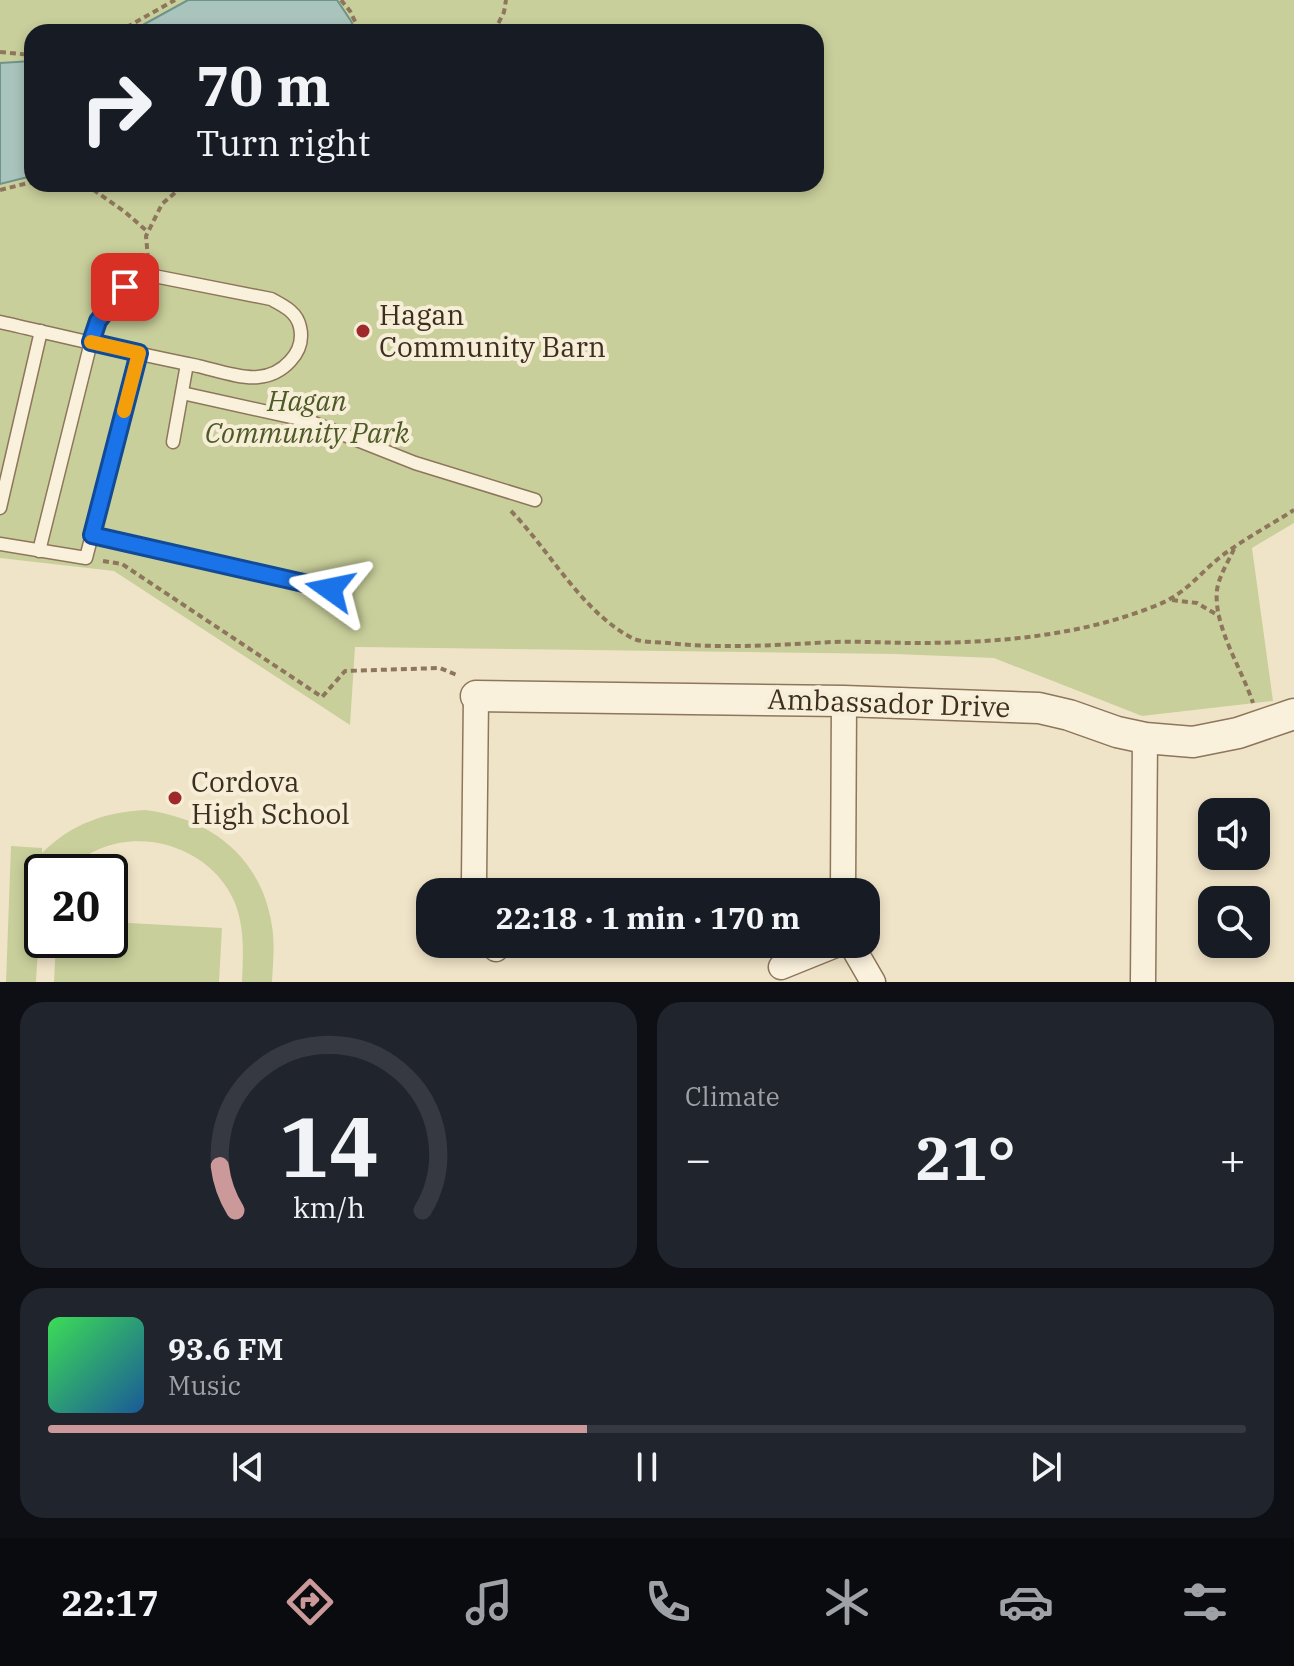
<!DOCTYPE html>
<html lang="en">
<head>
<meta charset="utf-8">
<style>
	body { margin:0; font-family:"IBM Plex Serif",serif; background:#20242c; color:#f1f3f6; height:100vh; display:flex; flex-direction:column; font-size:30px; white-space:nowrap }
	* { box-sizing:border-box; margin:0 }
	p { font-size:26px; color:#9ea1a6 }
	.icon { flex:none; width:44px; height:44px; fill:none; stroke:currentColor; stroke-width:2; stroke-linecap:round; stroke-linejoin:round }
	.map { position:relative; height:982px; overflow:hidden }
	.drawer { display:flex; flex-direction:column; gap:20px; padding:20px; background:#0d0f14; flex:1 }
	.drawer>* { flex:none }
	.hud { position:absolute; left:24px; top:24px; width:800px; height:168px; border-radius:24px; box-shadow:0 4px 12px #0003; background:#171b24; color:#f1f3f6; overflow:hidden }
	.controls { position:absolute; left:1198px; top:798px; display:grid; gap:16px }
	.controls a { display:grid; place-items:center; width:72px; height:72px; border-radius:16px; background:#171b24; box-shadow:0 4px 12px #0003; font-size:40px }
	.speed { position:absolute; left:24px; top:854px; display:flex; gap:16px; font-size:40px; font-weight:700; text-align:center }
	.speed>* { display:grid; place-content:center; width:104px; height:104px; border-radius:50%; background:#171b24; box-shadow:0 4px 12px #0003; line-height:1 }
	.speed .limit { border:4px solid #111; border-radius:12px; background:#fff; color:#111 }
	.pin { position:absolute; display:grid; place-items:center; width:68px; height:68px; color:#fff; margin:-34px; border-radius:16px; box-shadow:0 4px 12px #0006 }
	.me { position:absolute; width:88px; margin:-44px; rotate:282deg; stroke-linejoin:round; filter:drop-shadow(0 0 6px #0008) }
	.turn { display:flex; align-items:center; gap:28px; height:168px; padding:0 40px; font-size:36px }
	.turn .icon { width:104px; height:104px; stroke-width:2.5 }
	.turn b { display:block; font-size:56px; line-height:68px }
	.big { font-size:60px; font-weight:700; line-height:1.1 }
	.drawer .widget { flex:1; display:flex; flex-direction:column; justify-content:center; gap:12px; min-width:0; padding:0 28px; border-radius:24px; background:#20242c }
	.drawer .dial { align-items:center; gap:0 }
	.dial svg { height:208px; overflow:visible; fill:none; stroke:#363941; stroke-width:7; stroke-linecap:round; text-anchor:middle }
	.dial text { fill:#f1f3f6; stroke:none }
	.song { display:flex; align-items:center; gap:24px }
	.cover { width:96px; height:96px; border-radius:12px; background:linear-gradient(135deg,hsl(130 70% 55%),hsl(210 70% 35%)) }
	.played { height:8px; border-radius:4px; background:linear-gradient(90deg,#cc999b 45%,#363941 45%) }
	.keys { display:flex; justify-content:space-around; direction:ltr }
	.heat { display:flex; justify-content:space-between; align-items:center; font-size:44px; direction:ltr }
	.drawer .tiles { flex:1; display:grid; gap:20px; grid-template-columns:1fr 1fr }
	.widget:last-child { grid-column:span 2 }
	.trip { position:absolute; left:416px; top:878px; width:464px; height:80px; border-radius:24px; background:#171b24; box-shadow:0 4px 12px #0003; font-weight:700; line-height:80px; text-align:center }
	.tabs { display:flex; height:128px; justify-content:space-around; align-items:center; background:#090b0e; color:#9ea1a6 }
	.tabs .icon { width:56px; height:56px }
	.tabs .on { color:#cc999b }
	.tabs b { font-size:36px; color:#f1f3f6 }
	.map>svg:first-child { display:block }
	.green { fill:#c9cf9b; fill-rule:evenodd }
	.water { fill:#a9c4bc; stroke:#6f938a; stroke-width:2 }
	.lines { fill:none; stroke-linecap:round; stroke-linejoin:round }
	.service-casing { stroke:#8d765c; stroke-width:15 }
	.minor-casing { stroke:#8d765c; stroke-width:27 }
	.tertiary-casing { stroke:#8d765c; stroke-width:33 }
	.path { stroke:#8d765c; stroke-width:4; stroke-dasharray:6 4; stroke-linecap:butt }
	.service { stroke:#faf1dc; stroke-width:12 }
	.minor { stroke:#faf1dc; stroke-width:24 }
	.tertiary { stroke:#faf1dc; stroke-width:30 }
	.route-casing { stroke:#114b97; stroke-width:20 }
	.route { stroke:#1a73e8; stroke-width:14 }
	.slow { stroke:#f59e0b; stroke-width:14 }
	.poi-dot { fill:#9e2a2b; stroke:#f7eed8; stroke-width:3 }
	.labels { text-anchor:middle; stroke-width:8; stroke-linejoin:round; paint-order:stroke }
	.poi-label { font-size:28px; fill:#3d2e20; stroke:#f7eed8; text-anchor:start }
	.park-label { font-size:28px; font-style:italic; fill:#4d5a26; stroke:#f7eed8 }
	.street-label { font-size:28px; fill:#3d2e20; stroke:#f7eed8 }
</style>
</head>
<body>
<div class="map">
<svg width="1294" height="982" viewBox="0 0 1294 982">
	<rect width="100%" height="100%" fill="#f0e4c8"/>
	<!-- green -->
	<g class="green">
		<path d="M0 0H1294V523L1252 548 1273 701 1142 716 994 658 895 654 355 647 350 725 114 571 0 558ZM32 32H816V184H32Z"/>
		<path d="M145 810C211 818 262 858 272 926 275 944 273 964 272 982H242C243 955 245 929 235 903 208 838 115 819 67 872H42C42 909 38 945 36 982H6L11 846 42 848V853C71 824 105 812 145 810Z"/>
		<polygon points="110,922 222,928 219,982 54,982 56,940 110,940"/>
	</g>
	<!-- water -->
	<g class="water">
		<polygon points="188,0 337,0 351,21 356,32 130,32"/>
		<polygon points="32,61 32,176 0,184 0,63"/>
	</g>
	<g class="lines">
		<!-- service casing -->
		<g class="service-casing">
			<g id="service">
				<path d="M0 322C66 337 132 353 198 366 215 370 242 379 258 377 282 375 306 353 300 327 297 312 284 306 271 299L149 275C120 286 101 313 91 342L39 551"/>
				<polyline points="182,393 309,421 415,463 535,500"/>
				<polyline points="173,442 187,364"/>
				<polyline points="0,508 41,331"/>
				<polyline points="92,535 330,589"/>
				<polyline points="0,544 86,558 139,353"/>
			</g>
		</g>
		<!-- minor casing -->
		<g class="minor-casing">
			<g id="minor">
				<polyline points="476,892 474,881 476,696"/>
				<polyline points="843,892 844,701"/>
				<polyline points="494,944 496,949"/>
				<polyline points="851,944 873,982"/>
				<polyline points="781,967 838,944"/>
				<polyline points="1143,982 1145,738"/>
			</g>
		</g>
		<!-- tertiary casing -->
		<g class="tertiary-casing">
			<polyline id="tertiary" points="476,696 844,701 1039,708 1069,715 1117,732 1145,738 1193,742 1238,733 1294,714"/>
		</g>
		<!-- path -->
		<g class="path">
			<polyline points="341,0 350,11 360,32"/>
			<polyline points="118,32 175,0"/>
			<polyline points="494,32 504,12 506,0"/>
			<polyline points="0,52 32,55"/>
			<polyline points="85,184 125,212 148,232"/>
			<polyline points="0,190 32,182"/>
			<polyline points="148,259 146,236 162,204 185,184"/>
			<path d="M511 511C550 551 582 612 632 638 642 643 657 642 668 643 723 649 777 645 832 642 860 641 888 643 916 643 997 643 1080 636 1155 606 1189 593 1200 571 1227 552 1248 537 1272 524 1294 510"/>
			<path d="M1234 549C1228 562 1219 576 1217 590 1213 626 1242 669 1253 703"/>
			<polyline points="103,561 122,564 322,697 345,671 440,668 459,676"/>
			<polyline points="1172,600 1197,603 1219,616"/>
		</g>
		<!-- service -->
		<use href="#service" class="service"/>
		<!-- minor -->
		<use href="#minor" class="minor"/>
		<!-- tertiary -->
		<use href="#tertiary" class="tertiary"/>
	</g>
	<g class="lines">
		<!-- route casing -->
		<g class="route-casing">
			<polyline id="route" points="125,287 98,321 91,342 139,353 92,535 330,589"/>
		</g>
		<!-- route -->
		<use href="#route" class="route"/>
		<!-- slow -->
		<polyline class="slow" points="91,342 139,353 124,411"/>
	</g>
	<!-- markers -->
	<g class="poi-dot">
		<circle cx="363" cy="331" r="8"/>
		<circle cx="175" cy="798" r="8"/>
	</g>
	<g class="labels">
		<!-- poi labels -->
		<g class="poi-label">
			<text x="379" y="325">Hagan<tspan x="379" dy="32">Community Barn</tspan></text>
			<text x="191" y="792">Cordova<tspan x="191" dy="32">High School</tspan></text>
		</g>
		<!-- park labels -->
		<g class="park-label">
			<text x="307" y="411">Hagan<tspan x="307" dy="32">Community Park</tspan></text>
		</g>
		<!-- street labels -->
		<g class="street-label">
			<text transform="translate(889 703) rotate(2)" y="10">Ambassador Drive</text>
		</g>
	</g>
</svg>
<div class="controls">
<a><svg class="icon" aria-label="sound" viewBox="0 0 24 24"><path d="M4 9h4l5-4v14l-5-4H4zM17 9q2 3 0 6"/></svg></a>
<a><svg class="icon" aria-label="search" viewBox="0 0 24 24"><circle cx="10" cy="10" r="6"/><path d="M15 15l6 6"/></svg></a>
</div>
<div class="speed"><div class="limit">20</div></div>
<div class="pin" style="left:125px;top:287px;background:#d93025"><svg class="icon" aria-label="arrive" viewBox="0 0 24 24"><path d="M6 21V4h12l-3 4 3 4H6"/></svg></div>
<svg class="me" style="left:330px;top:589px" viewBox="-20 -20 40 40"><path d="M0-17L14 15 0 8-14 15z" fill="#1a73e8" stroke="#fff" stroke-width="4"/></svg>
<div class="trip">22:18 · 1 min · 170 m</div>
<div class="hud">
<div class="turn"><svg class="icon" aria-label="right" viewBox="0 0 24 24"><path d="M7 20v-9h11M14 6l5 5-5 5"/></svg><div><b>70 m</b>Turn right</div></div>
</div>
</div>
<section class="drawer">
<div class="tiles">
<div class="widget dial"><svg viewBox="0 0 100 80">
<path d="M14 69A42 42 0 1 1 86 69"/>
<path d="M14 69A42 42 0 0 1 8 52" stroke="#cc999b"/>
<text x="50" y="56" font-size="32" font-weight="700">14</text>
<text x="50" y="72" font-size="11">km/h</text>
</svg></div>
<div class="widget"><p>Climate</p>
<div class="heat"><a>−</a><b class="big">21°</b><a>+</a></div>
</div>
<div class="widget">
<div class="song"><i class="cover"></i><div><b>93.6 FM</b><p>Music</p></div></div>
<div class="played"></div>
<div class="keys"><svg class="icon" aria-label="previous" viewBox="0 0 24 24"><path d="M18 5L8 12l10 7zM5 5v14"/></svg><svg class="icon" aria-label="pause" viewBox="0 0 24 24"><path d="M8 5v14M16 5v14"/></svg><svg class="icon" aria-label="next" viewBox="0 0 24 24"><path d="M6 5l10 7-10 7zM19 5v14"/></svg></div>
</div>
</div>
</section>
<nav class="tabs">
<b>22:17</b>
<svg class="icon on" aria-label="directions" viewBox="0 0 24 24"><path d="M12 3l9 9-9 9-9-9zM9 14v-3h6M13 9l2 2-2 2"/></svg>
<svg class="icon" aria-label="music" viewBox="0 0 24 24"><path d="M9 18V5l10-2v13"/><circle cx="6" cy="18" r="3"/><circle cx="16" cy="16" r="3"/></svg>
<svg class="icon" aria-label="phone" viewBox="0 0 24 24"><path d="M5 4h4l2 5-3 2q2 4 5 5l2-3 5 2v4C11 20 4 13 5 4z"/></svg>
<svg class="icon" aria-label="climate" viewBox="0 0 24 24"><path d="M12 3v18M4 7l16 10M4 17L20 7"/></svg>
<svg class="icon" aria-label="car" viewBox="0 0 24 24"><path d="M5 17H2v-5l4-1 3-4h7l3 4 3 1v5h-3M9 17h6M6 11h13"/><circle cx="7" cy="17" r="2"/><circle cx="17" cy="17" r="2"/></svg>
<svg class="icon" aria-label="filters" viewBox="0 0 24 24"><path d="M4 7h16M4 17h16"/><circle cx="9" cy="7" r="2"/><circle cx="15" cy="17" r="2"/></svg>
</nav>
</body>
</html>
